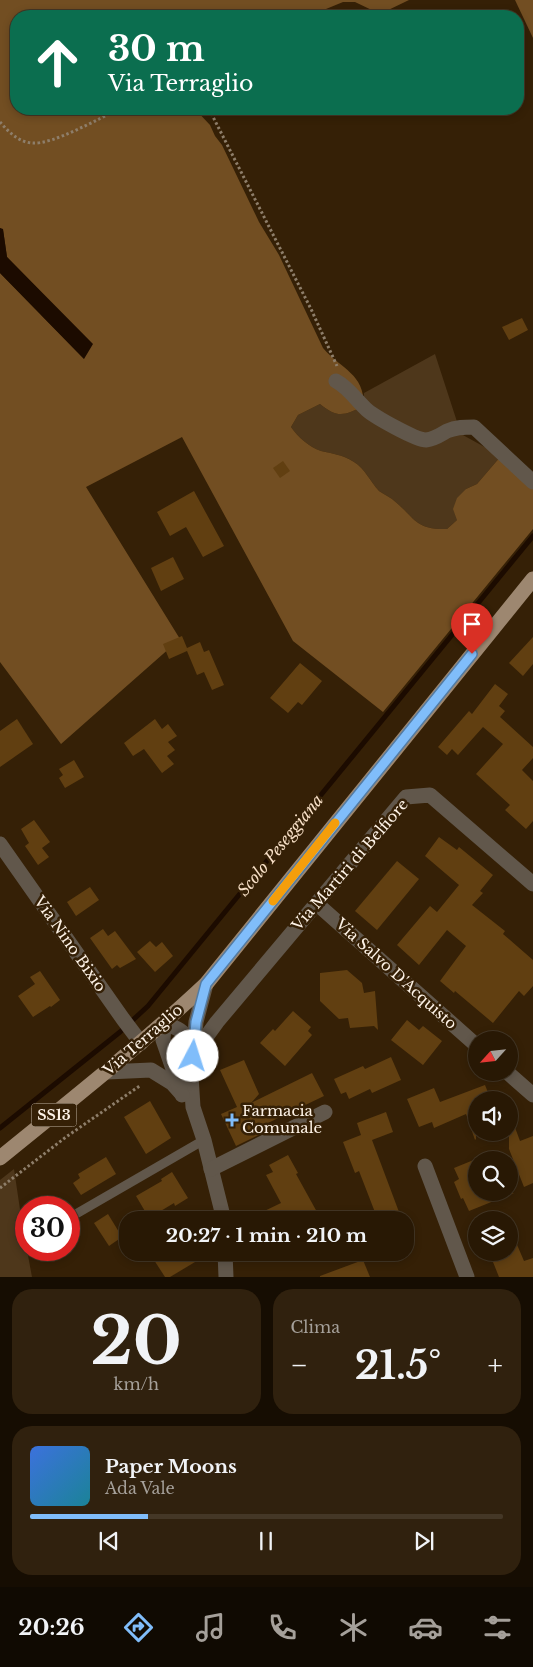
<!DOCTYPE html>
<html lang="it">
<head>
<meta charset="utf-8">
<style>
	body { margin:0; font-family:"Libre Baskerville",serif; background:#30210e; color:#f1f3f6; height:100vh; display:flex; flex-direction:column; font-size:19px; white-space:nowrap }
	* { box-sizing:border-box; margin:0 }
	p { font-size:16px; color:#a5a09a }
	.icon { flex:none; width:28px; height:28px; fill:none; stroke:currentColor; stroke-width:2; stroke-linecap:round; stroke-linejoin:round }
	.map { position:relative; height:1277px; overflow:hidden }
	.panel { display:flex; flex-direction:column; gap:12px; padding:12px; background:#160d02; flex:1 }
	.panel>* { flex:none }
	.top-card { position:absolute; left:10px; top:10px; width:514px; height:105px; border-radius:20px; box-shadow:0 2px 8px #0003,0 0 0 1px #443726; background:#0b6e4f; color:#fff; overflow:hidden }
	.needle { width:32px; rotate:243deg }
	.controls { position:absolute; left:468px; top:1031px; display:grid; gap:10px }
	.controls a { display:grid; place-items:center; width:50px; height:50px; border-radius:50%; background:#281804; box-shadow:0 2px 8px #0003,0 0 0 1px #443726; font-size:25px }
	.speed { position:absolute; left:15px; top:1196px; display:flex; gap:10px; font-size:25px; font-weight:700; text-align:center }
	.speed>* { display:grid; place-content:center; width:65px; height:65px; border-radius:50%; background:#281804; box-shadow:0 2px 8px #0003,0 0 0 1px #443726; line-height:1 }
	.speed .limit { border:8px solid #d22; background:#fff; color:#111 }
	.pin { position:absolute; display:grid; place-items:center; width:42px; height:42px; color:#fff; margin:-51px -21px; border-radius:50% 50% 50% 0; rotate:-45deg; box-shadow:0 0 5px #0007 }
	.pin .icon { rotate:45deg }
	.me { position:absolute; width:55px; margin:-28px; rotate:5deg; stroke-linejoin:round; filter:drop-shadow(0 0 4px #0008) }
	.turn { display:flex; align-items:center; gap:18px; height:105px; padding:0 15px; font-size:22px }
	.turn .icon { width:65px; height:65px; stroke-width:2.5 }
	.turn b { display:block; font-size:35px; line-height:42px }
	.big { font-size:38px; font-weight:700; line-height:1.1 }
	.panel .card { flex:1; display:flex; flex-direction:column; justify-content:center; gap:8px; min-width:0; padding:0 18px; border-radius:20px; background:#30210e }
	.panel .dial { align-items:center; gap:0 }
	.dial b { font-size:65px; line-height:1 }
	.song { display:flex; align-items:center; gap:15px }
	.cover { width:60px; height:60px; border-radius:8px; background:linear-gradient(135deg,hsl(220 70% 55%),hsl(190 70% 35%)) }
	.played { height:5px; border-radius:2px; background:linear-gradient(90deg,#80bdfa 25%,#443726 25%) }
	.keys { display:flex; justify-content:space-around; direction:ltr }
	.heat { display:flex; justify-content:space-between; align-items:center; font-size:28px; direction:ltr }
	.panel .tiles { flex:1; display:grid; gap:12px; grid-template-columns:1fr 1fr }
	.card:last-child { grid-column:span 2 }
	.trip { position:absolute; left:119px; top:1211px; width:295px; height:50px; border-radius:20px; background:#281804; box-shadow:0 2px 8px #0003,0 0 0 1px #443726; font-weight:700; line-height:50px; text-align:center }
	.tab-bar { display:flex; height:80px; justify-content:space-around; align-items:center; background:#100a02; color:#a5a09a }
	.tab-bar .icon { width:35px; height:35px }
	.tab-bar .current { color:#80bdfa }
	.tab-bar b { font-size:22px; color:#f1f3f6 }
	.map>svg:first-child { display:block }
	.green { fill:#4e371b }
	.forest { fill:#724e22 }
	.water { fill:#1c0b00 }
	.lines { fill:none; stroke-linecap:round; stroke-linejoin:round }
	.stream { stroke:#1c0b00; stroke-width:5 }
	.building { fill:#613f11 }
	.path { stroke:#8e7e6a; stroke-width:3; stroke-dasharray:2.5 2.5; stroke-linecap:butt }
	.lane { stroke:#61574b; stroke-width:9 }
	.street { stroke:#61574b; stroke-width:15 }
	.primary { stroke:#9d8770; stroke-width:15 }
	.route-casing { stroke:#537ba2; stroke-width:12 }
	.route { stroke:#80bdfa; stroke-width:9 }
	.slow { stroke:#f59e0b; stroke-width:9 }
	.poi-dot { fill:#80bdfa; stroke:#352006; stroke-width:2 }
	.labels { text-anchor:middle; stroke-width:5; stroke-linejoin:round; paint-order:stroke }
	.shield { fill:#352006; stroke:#c1b3a3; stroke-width:1 }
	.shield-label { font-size:14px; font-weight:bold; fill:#fdf2e6 }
	.street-label { font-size:15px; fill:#fdf2e6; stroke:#352006 }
	.poi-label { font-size:15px; fill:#fdf2e6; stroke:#352006; text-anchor:start }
	.water-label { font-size:16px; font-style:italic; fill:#f8e0c7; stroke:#352006 }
</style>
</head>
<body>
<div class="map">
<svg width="533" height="1277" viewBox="0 0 533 1277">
	<rect width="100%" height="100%" fill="#352006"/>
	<!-- green -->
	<g class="green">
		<path d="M435 354 461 434 501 456 477 484 466 489 457 520 447 529C414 530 415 517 392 499 388 496 383 494 379 491 370 481 365 469 354 462 341 454 333 454 321 451 309 447 298 437 291 427L298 415 320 404C338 419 345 415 364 406V393Z"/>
		<polygon points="14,1169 26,1250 27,1250 32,1277 0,1277 0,1180"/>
	</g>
	<!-- forest -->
	<g class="forest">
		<path d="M0 0H409L380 14 355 2H343L309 16H16V109H195L210 125 215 136 222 145 259 222 279 255 323 348C342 370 364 373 364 406 345 415 338 419 320 404L298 415 291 427C298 437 309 447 321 451 333 454 341 454 354 462 365 469 370 481 379 491 383 494 388 496 392 499 415 517 414 530 447 529L457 520 453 509 457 498 466 489 477 484 501 456 533 473V529L383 712 293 641 182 437 86 487 180 639 61 744 0 662V273L84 359 39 290 7 257 3 230 0 228Z"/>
		<polygon points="515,0 533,0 533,38"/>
	</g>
	<!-- water -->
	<polygon class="water" points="0,228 3,229 7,257 93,344 84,359 0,273"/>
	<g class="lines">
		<!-- stream -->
		<polyline class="stream" points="0,1128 120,1032 148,1006 533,536"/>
	</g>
	<!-- building -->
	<g class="building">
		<polygon points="522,318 528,330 509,340 502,327"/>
		<polygon points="283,461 290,471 280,478 273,468"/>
		<polygon points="194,491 224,546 203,557 186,527 170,536 157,512"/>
		<polygon points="173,557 184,579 161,591 151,568"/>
		<polygon points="182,636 187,648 200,642 204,652 209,650 224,685 212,690 204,672 197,675 187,651 169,659 163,644"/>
		<polygon points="533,637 533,664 523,676 509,663"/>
		<polygon points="300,663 322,681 302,705 298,702 288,713 270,698"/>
		<polygon points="495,684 508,694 499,706 505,711 500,717 533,747 533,758 522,770 533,781 533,821 526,829 505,810 510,805 476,774 503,744 483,727 458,755 452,749 447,755 438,747 469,711 472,714"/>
		<polygon points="17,719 33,744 0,767 0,731"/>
		<polygon points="155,719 162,729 168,724 177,736 168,742 175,750 167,756 174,764 162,773 144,749 133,756 124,743"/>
		<polygon points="74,760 84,777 65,788 59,778 63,775 59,769"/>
		<polygon points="34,820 50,842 42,848 49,857 38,865 25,846 29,843 21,829"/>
		<polygon points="439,837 457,850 459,847 493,875 480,891 483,893 472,905 505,931 503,934 533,960 533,986 524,996 519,991 493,1023 455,991 454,993 440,981 466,946 447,930 419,965 397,945 430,906 437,912 459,885 425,856"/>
		<polygon points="397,861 419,879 377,930 355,911"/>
		<polygon points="90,887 99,900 76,916 67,902"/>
		<polygon points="103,929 108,936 115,931 136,959 120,968 117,965 112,969 90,938"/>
		<polygon points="150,941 156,947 162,942 173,956 155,972 137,952"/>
		<polygon points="347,970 362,983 364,993 375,991 378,1030 374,1026 350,1028 348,1018 339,1019 320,1001 320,973"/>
		<polygon points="40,971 60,1000 51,1007 50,1006 33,1017 18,996 35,984 30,977"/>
		<polygon points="293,1011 311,1027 308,1031 312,1035 285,1066 260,1043 273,1029 275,1031"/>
		<polygon points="407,1020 419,1030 423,1026 442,1041 423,1065 391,1040"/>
		<polygon points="391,1057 401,1080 372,1093 370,1089 349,1099 346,1092 341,1094 334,1079 363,1066 365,1069"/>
		<polygon points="244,1060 259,1094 251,1103 312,1073 324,1096 268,1123 271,1129 236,1146 221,1114 237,1107 220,1070"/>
		<polygon points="485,1085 491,1100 476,1100 476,1139 475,1140 466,1114 434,1128 432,1122 419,1127 407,1099 434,1088 440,1102"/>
		<polygon points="150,1101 171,1138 146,1154 124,1117"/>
		<polygon points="386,1112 393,1132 372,1140 402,1220 378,1220 359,1171 355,1173 343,1142 361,1135 357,1123"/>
		<polygon points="510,1114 520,1141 533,1136 533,1183 524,1187 509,1149 509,1115"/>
		<polygon points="288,1155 298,1173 296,1174 317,1212 302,1220 246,1220 281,1203 266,1175 273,1172 269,1165"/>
		<polygon points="106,1157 116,1174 81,1195 73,1183 80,1178 78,1174"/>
		<polygon points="476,1159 476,1192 514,1193 469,1211 463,1198 461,1199 454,1182 459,1179 454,1168"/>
		<polygon points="172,1172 188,1198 175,1206 174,1203 149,1218 136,1196 162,1181 161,1179"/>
		<polygon points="108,1214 122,1237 109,1246 94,1223"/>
		<polygon points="509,1226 524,1261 533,1258 533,1277 499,1277 489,1252 509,1252"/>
		<polygon points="167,1252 190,1252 195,1262 170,1277 165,1277 154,1260"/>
		<polygon points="363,1260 370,1277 320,1277 320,1276"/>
	</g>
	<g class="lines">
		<!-- path -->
		<g class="path">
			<polyline points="209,109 311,309 337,366"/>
			<path d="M0 122C8 131 18 142 32 143 53 145 99 118 120 109"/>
			<polyline points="0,1188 66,1137 141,1085"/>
		</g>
		<!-- lane -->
		<polyline class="lane" points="69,1218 204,1140"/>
		<!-- street -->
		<g class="street">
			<path d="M336 381C349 388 356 400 367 410 375 417 416 440 426 440 435 439 440 435 447 431 456 427 465 427 474 427L533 482"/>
			<polyline points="0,844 123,1019 141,1043"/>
			<polyline points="316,903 476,1045"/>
			<polyline points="206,984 196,1022 191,1076 193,1107 204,1140 224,1220"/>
			<polyline points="193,1055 217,1022 406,797 430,795 533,884"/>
			<polyline points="107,1072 151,1070 172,1083 180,1092"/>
			<polyline points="507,1072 533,1095"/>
			<path d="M182 1095 163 1040 164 1023C185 1031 184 1031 192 1052"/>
			<polyline points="425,1166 467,1277"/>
			<polyline points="211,1169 325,1112"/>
			<polyline points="225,1252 226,1277"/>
		</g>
		<!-- primary -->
		<path class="primary" d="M0 1158C70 1101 140 1046 206 984L533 579"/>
	</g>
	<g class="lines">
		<!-- route casing -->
		<g class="route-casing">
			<polyline id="route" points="193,1056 196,1022 206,984 472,654"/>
		</g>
		<!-- route -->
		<use href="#route" class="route"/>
		<!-- slow -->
		<polyline class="slow" points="273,901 335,823"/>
	</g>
	<!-- markers -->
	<path class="poi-dot" d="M229.5 1112.5h5v5h5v5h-5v5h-5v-5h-5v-5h5z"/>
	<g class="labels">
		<!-- shield labels -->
		<rect class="shield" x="31.5" y="1103.5" width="45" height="23" rx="4"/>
		<g class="shield-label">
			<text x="54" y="1120">SS13</text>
		</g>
		<!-- street labels -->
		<g class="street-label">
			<text transform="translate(350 865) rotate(-49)" y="5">Via Martiri di Belfiore</text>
			<text transform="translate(70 944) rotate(55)" y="5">Via Nino Bixio</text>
			<text transform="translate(396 974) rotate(42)" y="5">Via Salvo D'Acquisto</text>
			<text transform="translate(143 1040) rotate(-41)" y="5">Via Terraglio</text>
		</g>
		<!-- poi labels -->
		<g class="poi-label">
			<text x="242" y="1116">Farmacia<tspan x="242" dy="17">Comunale</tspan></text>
		</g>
		<!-- water labels -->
		<g class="water-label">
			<text transform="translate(280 845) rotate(-51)" y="6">Scolo Peseggiana</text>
		</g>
	</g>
</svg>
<div class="controls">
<a><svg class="needle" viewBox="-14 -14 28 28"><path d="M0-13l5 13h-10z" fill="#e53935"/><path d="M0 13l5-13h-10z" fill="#a5a09a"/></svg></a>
<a><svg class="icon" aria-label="sound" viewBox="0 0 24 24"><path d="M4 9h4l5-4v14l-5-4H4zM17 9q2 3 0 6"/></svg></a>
<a><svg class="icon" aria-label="search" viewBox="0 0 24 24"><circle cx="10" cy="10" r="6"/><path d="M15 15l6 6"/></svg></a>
<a><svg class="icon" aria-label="layers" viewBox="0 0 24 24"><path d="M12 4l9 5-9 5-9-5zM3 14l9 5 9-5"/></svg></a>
</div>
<div class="speed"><div class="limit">30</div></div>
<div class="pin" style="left:472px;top:654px;background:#d93025"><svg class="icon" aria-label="arrive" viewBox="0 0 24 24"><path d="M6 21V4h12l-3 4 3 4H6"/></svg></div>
<svg class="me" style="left:193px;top:1056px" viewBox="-20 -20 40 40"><circle r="19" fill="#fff"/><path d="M0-13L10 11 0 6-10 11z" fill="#80bdfa"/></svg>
<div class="trip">20:27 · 1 min · 210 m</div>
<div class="top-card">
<div class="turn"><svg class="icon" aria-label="ahead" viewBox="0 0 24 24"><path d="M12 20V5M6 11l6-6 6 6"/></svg><div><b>30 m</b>Via Terraglio</div></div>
</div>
</div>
<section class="panel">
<div class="tiles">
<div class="card dial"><b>20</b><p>km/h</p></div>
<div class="card"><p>Clima</p>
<div class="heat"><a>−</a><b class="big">21.5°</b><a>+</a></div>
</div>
<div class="card">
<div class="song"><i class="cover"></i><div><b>Paper Moons</b><p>Ada Vale</p></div></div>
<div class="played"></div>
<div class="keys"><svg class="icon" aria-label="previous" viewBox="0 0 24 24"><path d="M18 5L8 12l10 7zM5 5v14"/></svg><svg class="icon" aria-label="pause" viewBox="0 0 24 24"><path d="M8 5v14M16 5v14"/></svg><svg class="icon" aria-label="next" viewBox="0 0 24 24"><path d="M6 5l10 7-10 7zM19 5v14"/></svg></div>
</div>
</div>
</section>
<nav class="tab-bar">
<b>20:26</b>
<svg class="icon current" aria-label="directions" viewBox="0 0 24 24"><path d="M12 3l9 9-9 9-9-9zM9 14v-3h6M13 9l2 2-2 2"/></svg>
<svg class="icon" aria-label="music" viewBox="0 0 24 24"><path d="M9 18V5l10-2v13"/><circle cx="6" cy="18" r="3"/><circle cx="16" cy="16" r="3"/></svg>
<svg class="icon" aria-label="phone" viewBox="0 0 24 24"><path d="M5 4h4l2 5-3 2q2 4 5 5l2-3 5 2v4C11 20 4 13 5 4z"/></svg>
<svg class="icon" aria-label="climate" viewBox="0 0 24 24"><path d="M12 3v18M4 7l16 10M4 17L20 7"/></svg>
<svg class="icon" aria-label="car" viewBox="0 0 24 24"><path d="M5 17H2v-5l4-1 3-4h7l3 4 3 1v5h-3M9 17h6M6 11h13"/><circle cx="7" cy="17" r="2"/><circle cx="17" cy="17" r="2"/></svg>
<svg class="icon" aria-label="filters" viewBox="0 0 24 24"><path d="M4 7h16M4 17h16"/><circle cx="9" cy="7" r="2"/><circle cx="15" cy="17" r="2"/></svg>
</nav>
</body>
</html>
